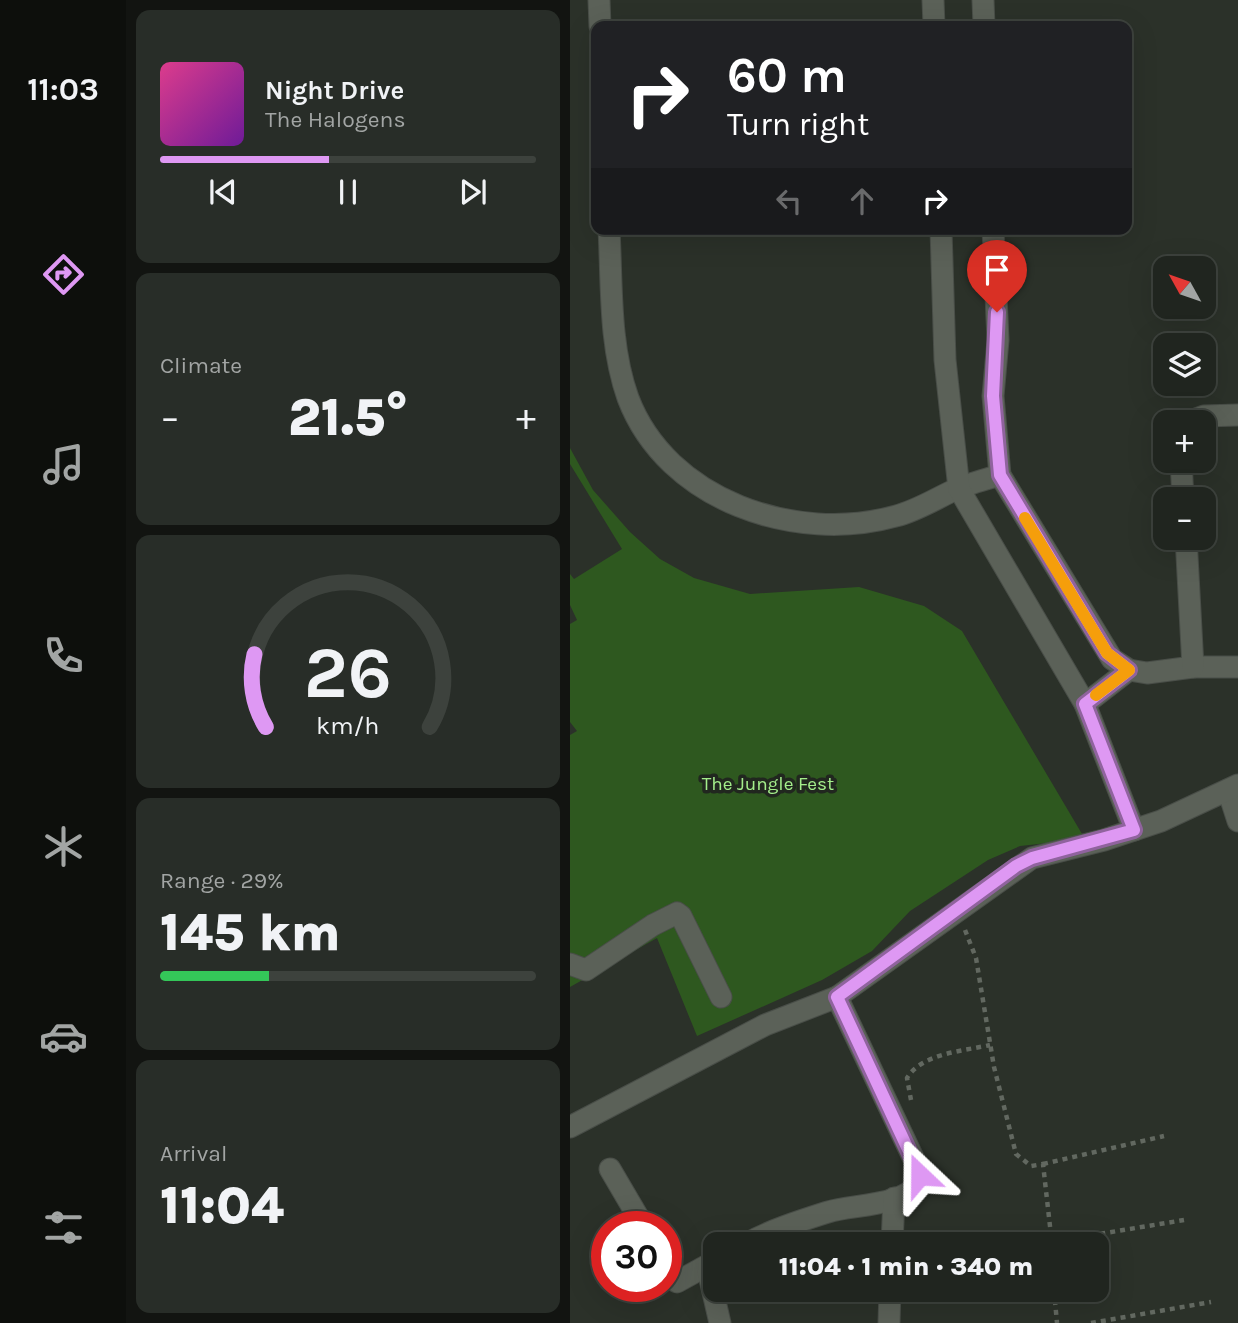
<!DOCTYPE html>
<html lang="en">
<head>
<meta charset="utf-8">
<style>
	body { margin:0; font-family:Karla,sans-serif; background:#282d28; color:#f1f3f6; height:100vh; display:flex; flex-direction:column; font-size:26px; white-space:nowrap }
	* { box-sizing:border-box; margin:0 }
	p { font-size:23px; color:#a2a5a4 }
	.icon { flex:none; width:38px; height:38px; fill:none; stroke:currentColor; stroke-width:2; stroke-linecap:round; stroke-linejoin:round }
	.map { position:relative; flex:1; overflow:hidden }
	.sheet { display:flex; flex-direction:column; gap:10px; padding:10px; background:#121411; width:444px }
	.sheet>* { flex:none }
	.hud { position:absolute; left:21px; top:21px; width:541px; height:214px; border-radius:14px; box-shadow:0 7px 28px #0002,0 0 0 2px #3d423d; background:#202124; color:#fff; overflow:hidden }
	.needle { width:46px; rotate:310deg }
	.fabs { position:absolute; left:583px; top:256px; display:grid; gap:14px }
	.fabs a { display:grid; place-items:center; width:63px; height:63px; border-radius:14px; background:#20251f; box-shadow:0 7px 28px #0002,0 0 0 2px #3d423d; font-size:35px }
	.speed { position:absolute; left:21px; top:1211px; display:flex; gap:14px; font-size:35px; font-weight:700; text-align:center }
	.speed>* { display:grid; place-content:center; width:91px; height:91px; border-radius:50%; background:#20251f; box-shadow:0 7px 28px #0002,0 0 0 2px #3d423d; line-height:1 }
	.speed .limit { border:10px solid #d22; background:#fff; color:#111 }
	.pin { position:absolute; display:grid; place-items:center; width:60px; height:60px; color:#fff; margin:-72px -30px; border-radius:50% 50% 50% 0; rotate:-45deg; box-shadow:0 0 7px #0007 }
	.pin .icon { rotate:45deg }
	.me { position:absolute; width:77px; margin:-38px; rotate:337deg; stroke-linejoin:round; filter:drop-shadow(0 0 5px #0008) }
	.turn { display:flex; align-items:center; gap:24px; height:147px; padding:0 21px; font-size:32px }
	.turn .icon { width:91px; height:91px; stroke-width:2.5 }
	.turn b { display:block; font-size:49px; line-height:60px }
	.lanes { display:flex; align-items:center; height:66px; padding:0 21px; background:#0003; justify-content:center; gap:35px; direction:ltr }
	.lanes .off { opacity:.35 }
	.big { font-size:52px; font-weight:800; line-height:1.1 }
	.sheet .widget { flex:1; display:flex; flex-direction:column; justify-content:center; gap:10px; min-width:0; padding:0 24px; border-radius:14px; background:#282d28 }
	.sheet .dial { align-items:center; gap:0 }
	.dial svg { height:182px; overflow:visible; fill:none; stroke:#3d423d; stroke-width:7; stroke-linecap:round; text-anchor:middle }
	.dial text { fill:#f1f3f6; stroke:none }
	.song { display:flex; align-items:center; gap:21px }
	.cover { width:84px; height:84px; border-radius:10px; background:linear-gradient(135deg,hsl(330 70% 55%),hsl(280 70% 35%)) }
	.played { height:7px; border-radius:4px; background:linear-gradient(90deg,#de98f3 45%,#3d423d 45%) }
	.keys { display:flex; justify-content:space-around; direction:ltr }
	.heat { display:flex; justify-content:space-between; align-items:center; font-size:38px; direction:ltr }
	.charge { height:10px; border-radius:5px; background:linear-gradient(90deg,#34c759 29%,#3d423d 0) }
	.trip { position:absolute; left:133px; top:1232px; width:406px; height:70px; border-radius:14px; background:#20251f; box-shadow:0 7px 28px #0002,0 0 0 2px #3d423d; font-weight:800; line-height:70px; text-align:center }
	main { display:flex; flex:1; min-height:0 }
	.menu { display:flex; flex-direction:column; width:126px; justify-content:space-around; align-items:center; background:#0d0f0c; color:#a2a5a4 }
	.menu .icon { width:49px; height:49px }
	.menu .selected { color:#de98f3 }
	.menu b { font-size:32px; color:#f1f3f6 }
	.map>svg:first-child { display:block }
	.green { fill:#2e581f }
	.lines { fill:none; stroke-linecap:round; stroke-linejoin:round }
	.minor-casing { stroke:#494e48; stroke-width:23 }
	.path { stroke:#626860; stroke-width:4.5; stroke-dasharray:5 5; stroke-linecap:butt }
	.minor { stroke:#5b6158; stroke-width:21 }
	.route-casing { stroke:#90639e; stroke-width:18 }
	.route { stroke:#de98f3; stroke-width:12 }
	.slow { stroke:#f59e0b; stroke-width:12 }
	.labels { text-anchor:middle; stroke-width:7; stroke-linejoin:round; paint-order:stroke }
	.park-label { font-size:19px; fill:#a4ee8b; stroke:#21271f }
</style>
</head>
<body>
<main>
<nav class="menu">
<b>11:03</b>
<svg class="icon selected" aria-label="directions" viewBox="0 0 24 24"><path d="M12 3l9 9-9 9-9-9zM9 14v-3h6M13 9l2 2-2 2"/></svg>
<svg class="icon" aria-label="music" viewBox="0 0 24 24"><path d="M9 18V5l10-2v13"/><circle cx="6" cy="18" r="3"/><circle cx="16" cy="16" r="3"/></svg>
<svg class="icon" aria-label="phone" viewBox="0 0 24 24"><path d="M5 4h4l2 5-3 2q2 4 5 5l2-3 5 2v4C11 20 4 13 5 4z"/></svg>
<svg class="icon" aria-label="climate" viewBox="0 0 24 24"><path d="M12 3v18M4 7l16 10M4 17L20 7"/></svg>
<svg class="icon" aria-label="car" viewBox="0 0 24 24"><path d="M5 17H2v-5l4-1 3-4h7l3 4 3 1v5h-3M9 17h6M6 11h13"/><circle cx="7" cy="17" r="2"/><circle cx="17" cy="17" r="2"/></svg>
<svg class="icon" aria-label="filters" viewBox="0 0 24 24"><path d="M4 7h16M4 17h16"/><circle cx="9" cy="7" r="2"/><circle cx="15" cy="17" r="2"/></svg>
</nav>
<section class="sheet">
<div class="widget">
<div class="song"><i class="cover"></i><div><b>Night Drive</b><p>The Halogens</p></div></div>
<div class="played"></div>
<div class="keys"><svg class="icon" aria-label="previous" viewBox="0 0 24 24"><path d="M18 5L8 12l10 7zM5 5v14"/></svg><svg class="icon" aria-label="pause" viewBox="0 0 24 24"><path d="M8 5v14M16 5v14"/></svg><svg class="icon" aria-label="next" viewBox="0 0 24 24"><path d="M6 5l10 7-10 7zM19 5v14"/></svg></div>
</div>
<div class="widget"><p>Climate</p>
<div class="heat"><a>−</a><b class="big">21.5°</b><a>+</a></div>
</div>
<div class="widget dial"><svg viewBox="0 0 100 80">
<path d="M14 69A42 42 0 1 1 86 69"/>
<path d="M14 69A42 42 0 0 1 9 37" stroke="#de98f3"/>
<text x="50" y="56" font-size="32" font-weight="700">26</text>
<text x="50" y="72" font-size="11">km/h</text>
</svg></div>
<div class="widget"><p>Range · 29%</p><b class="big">145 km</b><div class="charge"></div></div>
<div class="widget"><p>Arrival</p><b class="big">11:04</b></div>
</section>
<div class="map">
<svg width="668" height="1323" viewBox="0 0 668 1323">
	<rect width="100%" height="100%" fill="#2b3129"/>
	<!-- green -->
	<polygon class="green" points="0,448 23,490 60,532 90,559 124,578 180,594 289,587 354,606 392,631 515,839 450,846 418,860 340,911 302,951 252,980 127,1036 87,938 0,987 0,735 7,731 0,722 0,624 7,620 0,605 0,574 4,579 52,549 0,464"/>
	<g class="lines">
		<!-- minor casing -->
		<g class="minor-casing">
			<g id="minor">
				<polyline points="29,0 30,26"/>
				<polyline points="363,0 364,26"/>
				<polyline points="413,0 414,26"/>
				<path d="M39 229C42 285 39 345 58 398 97 501 226 544 326 516 349 510 368 497 389 488 402 483 416 479 430 475"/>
				<polyline points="371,229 375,360 389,489 515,704 564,830"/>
				<polyline points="423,229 428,340 423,396 430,475 542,659 559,670 577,673 623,667 668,667"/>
				<polyline points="618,422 634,416 668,415"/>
				<polyline points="611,460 613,499"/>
				<polyline points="616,537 623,667"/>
				<polyline points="515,704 559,670"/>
				<polyline points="658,790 668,821"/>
				<polyline points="0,964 16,970 83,925 107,913 111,916 151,997"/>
				<polyline points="0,1127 195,1025 267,997 462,858 534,840 591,821 668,785"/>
				<polyline points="40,1169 74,1227"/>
				<path d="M176 1244C201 1230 230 1221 258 1212 284 1204 333 1207 350 1182L348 1168 267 997"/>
				<polyline points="322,1244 324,1198"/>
				<polyline points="96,1264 107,1282 145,1261"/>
				<polyline points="137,1266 150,1323"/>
				<polyline points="319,1323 320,1290"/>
			</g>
		</g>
		<!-- path -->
		<g class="path">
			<polyline points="395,930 406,958 424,1067 446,1154 461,1166 473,1164 482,1244"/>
			<path d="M341 1100 337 1078C352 1053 394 1051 420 1045"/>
			<polyline points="473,1164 594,1136"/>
			<polyline points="481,1242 614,1220"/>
			<polyline points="484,1290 487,1323"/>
			<polyline points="521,1323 641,1302"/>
		</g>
		<!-- minor -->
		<use href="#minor" class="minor"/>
	</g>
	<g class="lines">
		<!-- route casing -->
		<g class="route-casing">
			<polyline id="route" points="350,1175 267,997 446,866 462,858 564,830 515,704 559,670 537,653 430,475 423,396 427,312"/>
		</g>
		<!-- route -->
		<use href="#route" class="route"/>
		<!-- slow -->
		<polyline class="slow" points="455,518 537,653 559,670 526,695"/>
	</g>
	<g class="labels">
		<!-- park labels -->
		<g class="park-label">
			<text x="198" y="790">The Jungle Fest</text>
		</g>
	</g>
</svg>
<div class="fabs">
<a><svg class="needle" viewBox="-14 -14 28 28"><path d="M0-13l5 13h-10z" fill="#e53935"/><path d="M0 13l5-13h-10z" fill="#a2a5a4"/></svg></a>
<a><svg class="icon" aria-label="layers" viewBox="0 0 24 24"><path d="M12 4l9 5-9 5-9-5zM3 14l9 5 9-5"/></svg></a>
<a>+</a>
<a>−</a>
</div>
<div class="speed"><div class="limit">30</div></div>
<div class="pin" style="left:427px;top:312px;background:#d93025"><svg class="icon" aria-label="arrive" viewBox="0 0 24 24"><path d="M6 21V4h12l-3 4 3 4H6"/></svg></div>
<svg class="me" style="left:350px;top:1175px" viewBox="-20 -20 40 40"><path d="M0-17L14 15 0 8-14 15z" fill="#de98f3" stroke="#fff" stroke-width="4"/></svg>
<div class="trip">11:04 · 1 min · 340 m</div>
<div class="hud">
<div class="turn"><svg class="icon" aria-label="right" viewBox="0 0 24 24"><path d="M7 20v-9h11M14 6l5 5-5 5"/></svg><div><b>60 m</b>Turn right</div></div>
<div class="lanes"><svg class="icon off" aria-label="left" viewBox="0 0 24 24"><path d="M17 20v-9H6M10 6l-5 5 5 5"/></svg><svg class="icon off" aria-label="ahead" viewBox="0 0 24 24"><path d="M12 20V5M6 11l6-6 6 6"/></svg><svg class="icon" aria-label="right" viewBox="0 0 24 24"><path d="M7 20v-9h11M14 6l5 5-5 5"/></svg></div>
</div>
</div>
</main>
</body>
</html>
